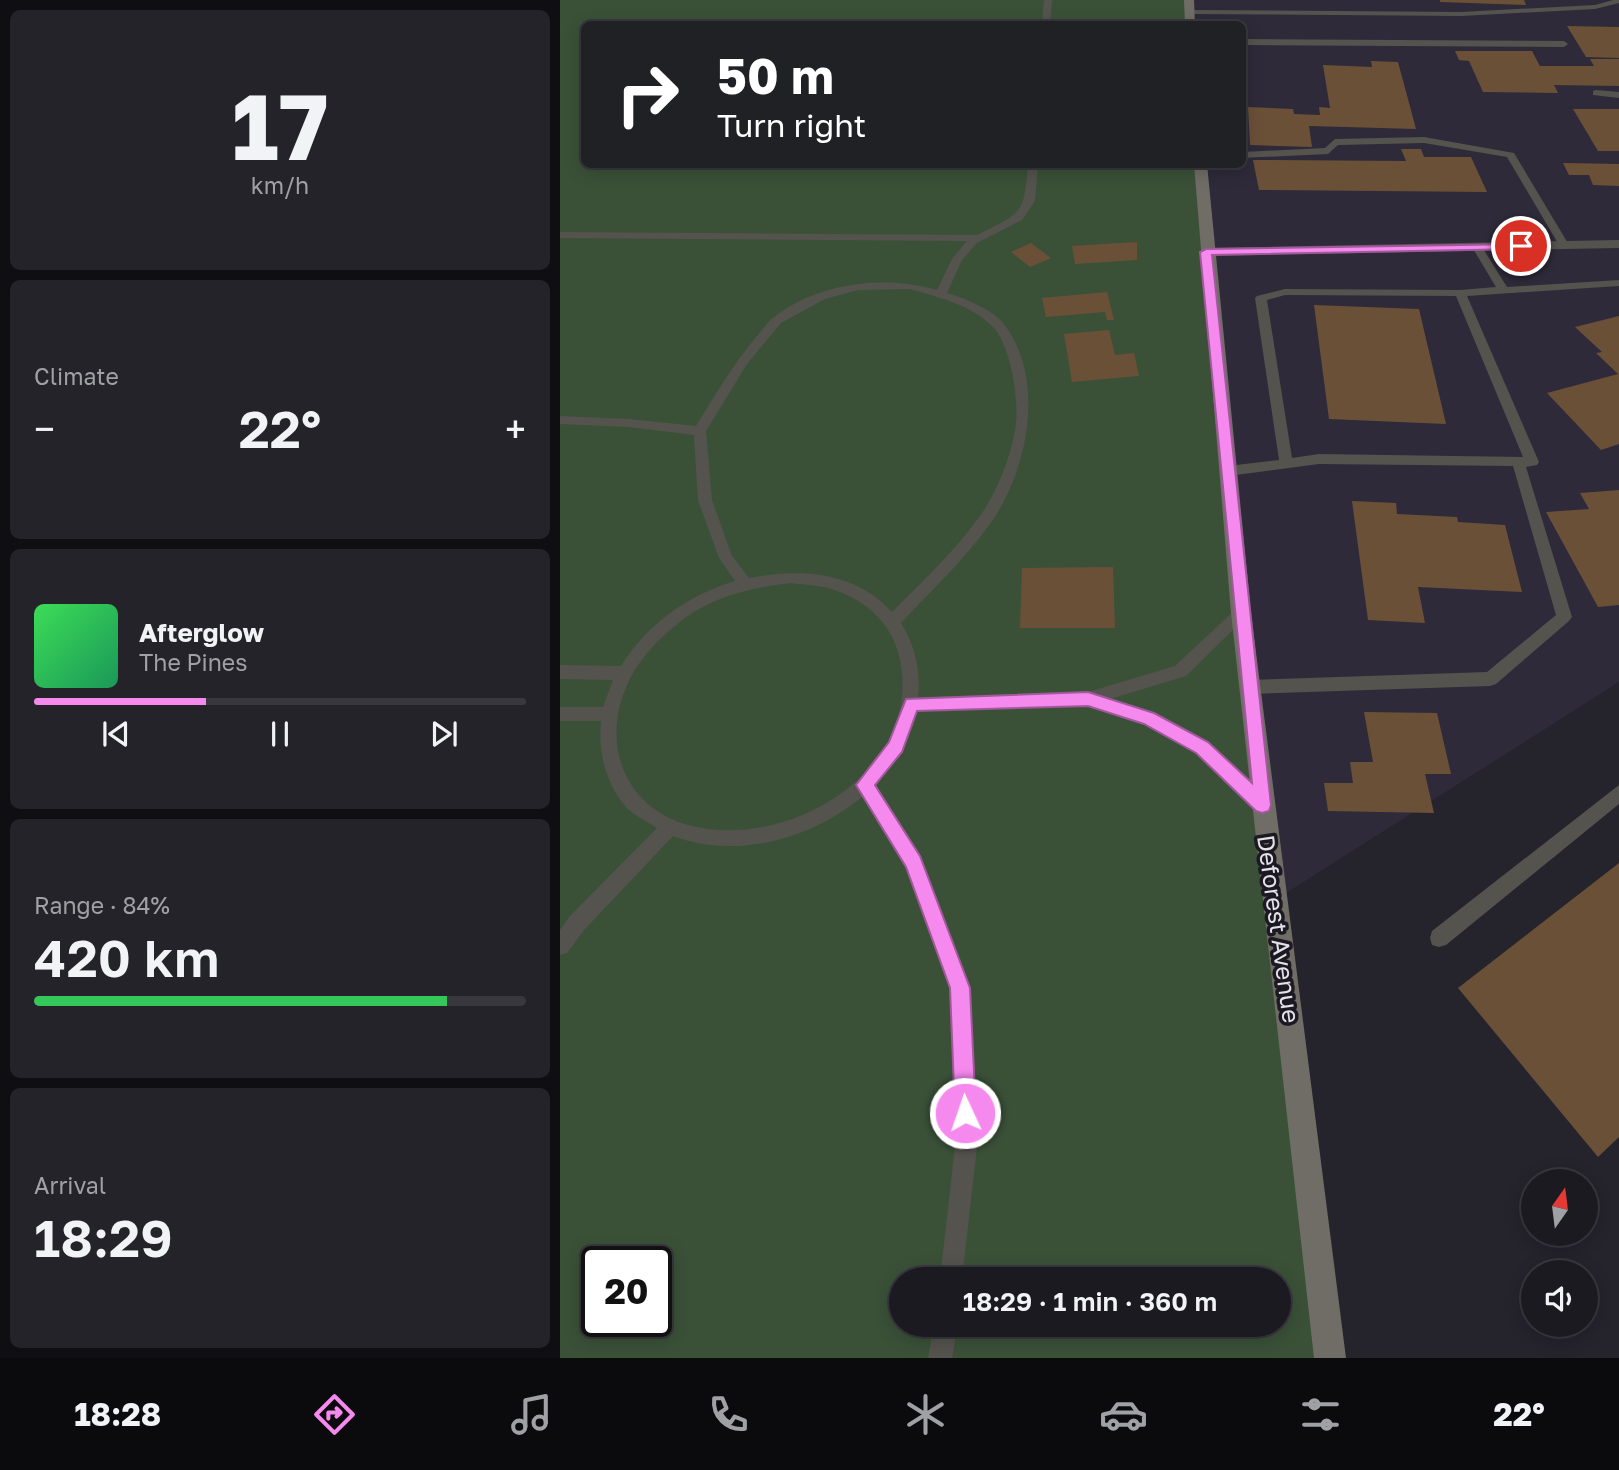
<!DOCTYPE html>
<html lang="en">
<head>
<meta charset="utf-8">
<style>
	body { margin:0; font-family:"Golos Text",sans-serif; background:#25232a; color:#f1f3f6; height:100vh; display:flex; flex-direction:column; font-size:26px; white-space:nowrap }
	* { box-sizing:border-box; margin:0 }
	p { font-size:23px; color:#a0a1a5 }
	.icon { flex:none; width:38px; height:38px; fill:none; stroke:currentColor; stroke-width:2; stroke-linecap:round; stroke-linejoin:round }
	.map { position:relative; flex:1; overflow:hidden }
	.details { display:flex; flex-direction:column; gap:10px; padding:10px; background:#0f0e12; width:560px }
	.details>* { flex:none }
	.hud { position:absolute; left:21px; top:21px; width:665px; height:147px; border-radius:10px; box-shadow:0 4px 18px #0003,0 0 0 2px #3a383f; background:#202124; color:#fff; overflow:hidden }
	.needle { width:46px; rotate:14deg }
	.fabs { position:absolute; left:961px; top:1169px; display:grid; gap:14px }
	.fabs a { display:grid; place-items:center; width:77px; height:77px; border-radius:50%; background:#1c1a21; box-shadow:0 4px 18px #0003,0 0 0 2px #3a383f; font-size:35px }
	.speed { position:absolute; left:21px; top:1246px; display:flex; gap:14px; font-size:35px; font-weight:700; text-align:center }
	.speed>* { display:grid; place-content:center; width:91px; height:91px; border-radius:50%; background:#1c1a21; box-shadow:0 4px 18px #0003,0 0 0 2px #3a383f; line-height:1 }
	.speed .limit { border:4px solid #111; border-radius:10px; background:#fff; color:#111 }
	.pin { position:absolute; display:grid; place-items:center; width:60px; height:60px; color:#fff; margin:-30px; border:4px solid #fff; border-radius:50%; box-shadow:0 2px 7px #0007 }
	.me { position:absolute; width:77px; margin:-38px; rotate:357deg; stroke-linejoin:round; filter:drop-shadow(0 0 5px #0008) }
	.turn { display:flex; align-items:center; gap:24px; height:147px; padding:0 21px; font-size:32px }
	.turn .icon { width:91px; height:91px; stroke-width:2.5 }
	.turn b { display:block; font-size:49px; line-height:60px }
	.big { font-size:52px; font-weight:600; line-height:1.1 }
	.details .card { flex:1; display:flex; flex-direction:column; justify-content:center; gap:10px; min-width:0; padding:0 24px; border-radius:10px; background:#25232a }
	.details .dial { align-items:center; gap:0 }
	.dial b { font-size:91px; line-height:1 }
	.song { display:flex; align-items:center; gap:21px }
	.cover { width:84px; height:84px; border-radius:10px; background:linear-gradient(135deg,hsl(130 70% 55%),hsl(150 70% 35%)) }
	.played { height:7px; border-radius:4px; background:linear-gradient(90deg,#f689ee 35%,#3a383f 35%) }
	.keys { display:flex; justify-content:space-around; direction:ltr }
	.heat { display:flex; justify-content:space-between; align-items:center; font-size:38px; direction:ltr }
	.charge { height:10px; border-radius:5px; background:linear-gradient(90deg,#34c759 84%,#3a383f 0) }
	.trip { position:absolute; left:329px; top:1267px; width:402px; height:70px; border-radius:35px; background:#1c1a21; box-shadow:0 4px 18px #0003,0 0 0 2px #3a383f; font-weight:600; line-height:70px; text-align:center }
	.tabs { display:flex; height:112px; justify-content:space-around; align-items:center; background:#0b0a0d; color:#a0a1a5 }
	.tabs .icon { width:49px; height:49px }
	.tabs .on { color:#f689ee }
	.tabs b { font-size:32px; color:#f1f3f6 }
	main { display:flex; flex:1; min-height:0 }
	.map>svg:first-child { display:block }
	.built { fill:#2e2a39 }
	.green { fill:#3a5138; fill-rule:evenodd }
	.building { fill:#6b5038 }
	.lines { fill:none; stroke-linecap:round; stroke-linejoin:round }
	.lane { fill:#55534e; fill-rule:evenodd }
	.street { fill:#55534e; fill-rule:evenodd }
	.secondary { fill:#706d66; fill-rule:evenodd }
	.route { fill:#f689ee; stroke:#a0599b; stroke-width:2 }
	.labels { text-anchor:middle; stroke-width:7; stroke-linejoin:round; paint-order:stroke }
	.street-label { font-size:24px; fill:#e4e2e9; stroke:#1c1923 }
</style>
</head>
<body>
<main>
<section class="details">
<div class="card dial"><b>17</b><p>km/h</p></div>
<div class="card"><p>Climate</p>
<div class="heat"><a>−</a><b class="big">22°</b><a>+</a></div>
</div>
<div class="card">
<div class="song"><i class="cover"></i><div><b>Afterglow</b><p>The Pines</p></div></div>
<div class="played"></div>
<div class="keys"><svg class="icon" aria-label="previous" viewBox="0 0 24 24"><path d="M18 5L8 12l10 7zM5 5v14"/></svg><svg class="icon" aria-label="pause" viewBox="0 0 24 24"><path d="M8 5v14M16 5v14"/></svg><svg class="icon" aria-label="next" viewBox="0 0 24 24"><path d="M6 5l10 7-10 7zM19 5v14"/></svg></div>
</div>
<div class="card"><p>Range · 84%</p><b class="big">420 km</b><div class="charge"></div></div>
<div class="card"><p>Arrival</p><b class="big">18:29</b></div>
</section>
<div class="map">
<svg width="1059" height="1358" viewBox="0 0 1059 1358">
	<rect width="100%" height="100%" fill="#25232c"/>
	<!-- built -->
	<polygon class="built" points="629,0 1059,0 1059,682 712,902 643,165 682,164 682,24 631,24"/>
	<!-- green -->
	<path class="green" d="M0 0H629L631 24H24V164L643 165 767 1358H0ZM37 1262H96V1321H37ZM341 1279H719V1325H341Z"/>
	<!-- building -->
	<g class="building">
		<polygon points="880,0 964,0 966,5 880,2"/>
		<polygon points="1007,26 1059,27 1059,58 1026,57"/>
		<polygon points="895,51 972,51 980,66 1034,66 1030,59 1059,59 1059,86 994,85 998,93 923,92 909,61 899,60"/>
		<polygon points="811,61 838,62 856,129 749,126 752,147 690,145 688,107 733,109 734,114 760,115 759,107 770,108 763,65 812,67"/>
		<polygon points="1013,109 1059,109 1059,151 1038,151"/>
		<polygon points="841,149 861,149 864,157 911,157 927,192 699,190 693,160 846,161"/>
		<polygon points="1003,163 1059,164 1059,186 1033,185 1029,175 1009,175"/>
		<polygon points="577,242 577,260 515,264 512,246"/>
		<polygon points="471,243 480,250 491,258 470,267 451,252"/>
		<polygon points="547,292 554,320 547,320 545,312 486,317 482,298"/>
		<polygon points="754,305 859,309 886,424 769,419"/>
		<polygon points="1059,316 1059,444 1041,450 987,393 1058,374 1036,353 1042,352 1015,327"/>
		<polygon points="549,330 555,355 574,353 579,376 512,382 504,334"/>
		<polygon points="1059,490 1059,605 1038,607 986,512 1029,509 1020,493"/>
		<polygon points="792,501 836,503 837,514 897,517 898,522 945,525 962,592 858,587 865,623 808,620"/>
		<polygon points="553,567 555,628 460,628 462,568"/>
		<polygon points="804,712 877,713 891,774 865,774 874,813 768,811 764,783 793,783 790,762 813,762"/>
		<polygon points="1059,863 1059,1137 1038,1157 898,988"/>
	</g>
	<g class="lines">
		<!-- lane -->
		<g class="lane">
			<polygon points="484,0 492,0 490,24 482,24"/>
			<polygon points="1053,0 1059,0 1059,3 1035,9 901,16 629,14 625,12 629,10 901,12 1035,5"/>
			<polygon points="682,39 1004,41 1008,44 1004,47 682,45"/>
			<polygon points="1036,90 1059,92 1059,98 1033,95 1033,91"/>
			<polygon points="864,137 954,153 1009,245 1008,247 999,245 947,157 864,143 778,145 768,154 682,158 682,152 765,148 775,139"/>
			<path d="M468 164H478L475 201 462 220 417 243 402 260 387 293C403 297 434 311 443 323 487 378 468 471 430 524 404 560 371 591 341 623 355 645 361 671 358 697L528 692 615 666 677 608H687L689 612 687 616 626 676 550 699 594 713 648 742 708 799 711 805 708 811 702 813 696 811 636 752 583 724 528 706 356 711 342 748 315 785 360 856 410 988 418 1138 402 1279H380L396 1138 390 988 347 867 303 796C252 839 177 860 113 836L24 930 7 953 0 955V930L10 916 97 828C86 821 73 815 65 806 45 782 38 750 41 721H0V707H43L53 680 0 679V665L61 666C87 624 128 595 175 581L159 558 138 500 134 435 69 427 0 424V416L69 419 136 426C155 395 173 365 196 337 202 331 207 322 214 317 260 282 324 275 377 290L392 259 407 241 0 238V232L417 235C462 212 464 216 468 164ZM350 289C378 297 411 305 432 326 450 342 459 399 456 423 453 451 437 494 419 517 394 552 362 582 332 612 295 571 239 568 189 578L172 556 152 500 146 431 187 364 221 323 265 299 298 290ZM230 583C245 585 262 585 277 591 306 601 330 623 338 652 370 767 229 853 128 825 64 807 41 744 67 685 79 658 102 635 125 618 157 595 192 588 230 583Z"/>
			<path d="M917 244 922 247 947 287 1059 280V286L907 296 979 462 977 465 966 467 1012 617 1009 621 936 684 930 686 690 694 684 692 682 687 684 682 690 680 927 672 996 615 953 466 759 464 668 476 661 471 668 466 719 460 695 298 697 296 725 289 900 290 936 287 912 247ZM725 295 896 296 963 457 759 454 732 458 707 300Z"/>
			<polygon points="1059,785 1059,804 886,945 879,947 872,945 870,938 872,931"/>
			<polygon points="374,1325 398,1325 392,1358 368,1358"/>
		</g>
		<!-- street -->
		<polygon class="street" points="1059,240 1059,248 646,256 639,252 646,248"/>
		<!-- secondary -->
		<g class="secondary">
			<polygon points="624,0 634,0 635,24 625,24"/>
			<polygon points="634,164 647,164 691,613 786,1358 754,1358 671,613"/>
		</g>
	</g>
	<!-- route -->
	<polygon class="route" points="965,244 966,246 961,249 652,255 711,805 709,811 702,813 696,811 636,753 584,724 528,706 357,711 342,752 315,785 360,856 410,988 416,1113 413,1121 405,1124 398,1121 395,1113 390,988 346,867 296,785 329,742 346,699 528,692 594,713 648,742 692,783 640,252 646,249"/>
	<g class="labels">
		<!-- street labels -->
		<g class="street-label">
			<text transform="translate(718 929) rotate(82)" y="8">Deforest Avenue</text>
		</g>
	</g>
</svg>
<div class="fabs">
<a><svg class="needle" viewBox="-14 -14 28 28"><path d="M0-13l5 13h-10z" fill="#e53935"/><path d="M0 13l5-13h-10z" fill="#a0a1a5"/></svg></a>
<a><svg class="icon" aria-label="sound" viewBox="0 0 24 24"><path d="M4 9h4l5-4v14l-5-4H4zM17 9q2 3 0 6"/></svg></a>
</div>
<div class="speed"><div class="limit">20</div></div>
<div class="pin" style="left:961px;top:246px;background:#d93025"><svg class="icon" aria-label="arrive" viewBox="0 0 24 24"><path d="M6 21V4h12l-3 4 3 4H6"/></svg></div>
<svg class="me" style="left:405px;top:1113px" viewBox="-20 -20 40 40"><circle r="17" fill="#f689ee" stroke="#fff" stroke-width="3"/><path d="M0-11L8 9 0 5-8 9z" fill="#fff"/></svg>
<div class="trip">18:29 · 1 min · 360 m</div>
<div class="hud">
<div class="turn"><svg class="icon" aria-label="right" viewBox="0 0 24 24"><path d="M7 20v-9h11M14 6l5 5-5 5"/></svg><div><b>50 m</b>Turn right</div></div>
</div>
</div>
</main>
<nav class="tabs">
<b>18:28</b>
<svg class="icon on" aria-label="directions" viewBox="0 0 24 24"><path d="M12 3l9 9-9 9-9-9zM9 14v-3h6M13 9l2 2-2 2"/></svg>
<svg class="icon" aria-label="music" viewBox="0 0 24 24"><path d="M9 18V5l10-2v13"/><circle cx="6" cy="18" r="3"/><circle cx="16" cy="16" r="3"/></svg>
<svg class="icon" aria-label="phone" viewBox="0 0 24 24"><path d="M5 4h4l2 5-3 2q2 4 5 5l2-3 5 2v4C11 20 4 13 5 4z"/></svg>
<svg class="icon" aria-label="climate" viewBox="0 0 24 24"><path d="M12 3v18M4 7l16 10M4 17L20 7"/></svg>
<svg class="icon" aria-label="car" viewBox="0 0 24 24"><path d="M5 17H2v-5l4-1 3-4h7l3 4 3 1v5h-3M9 17h6M6 11h13"/><circle cx="7" cy="17" r="2"/><circle cx="17" cy="17" r="2"/></svg>
<svg class="icon" aria-label="filters" viewBox="0 0 24 24"><path d="M4 7h16M4 17h16"/><circle cx="9" cy="7" r="2"/><circle cx="15" cy="17" r="2"/></svg>
<b>22°</b>
</nav>
</body>
</html>
